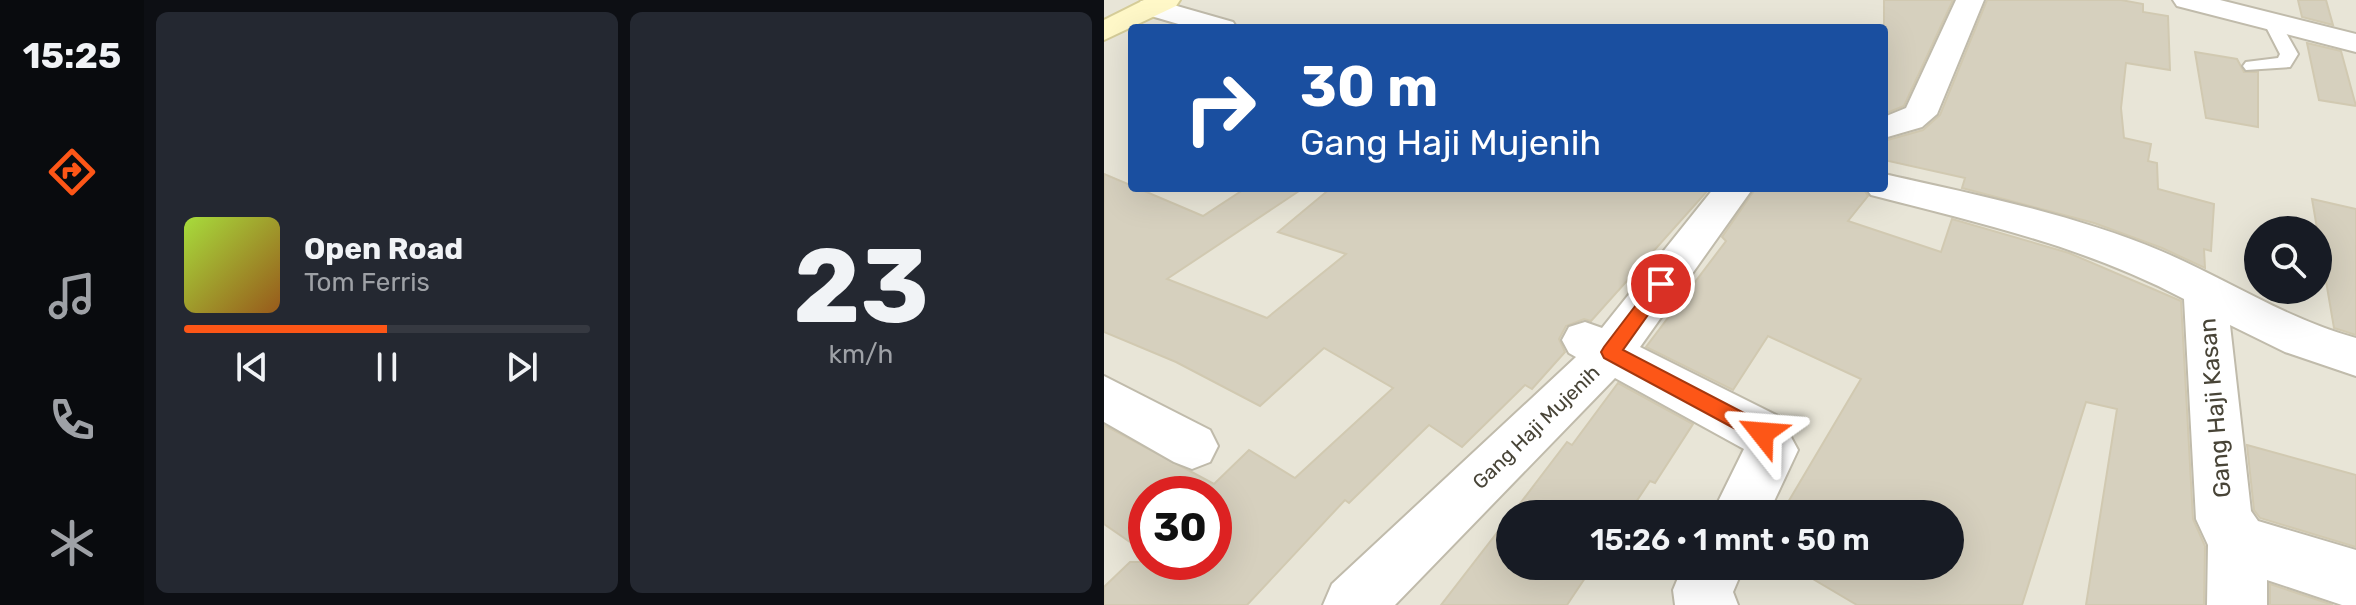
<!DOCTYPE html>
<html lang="id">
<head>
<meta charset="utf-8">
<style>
	body { margin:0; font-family:Rubik,sans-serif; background:#242831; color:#f1f3f6; height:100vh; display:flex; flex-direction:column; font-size:30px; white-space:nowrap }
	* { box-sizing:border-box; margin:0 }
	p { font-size:26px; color:#9ea1a6 }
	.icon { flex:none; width:44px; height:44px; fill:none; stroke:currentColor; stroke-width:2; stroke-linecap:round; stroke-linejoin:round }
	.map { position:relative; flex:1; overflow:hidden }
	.panel { display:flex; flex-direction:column; gap:12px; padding:12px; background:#0d0f14; width:960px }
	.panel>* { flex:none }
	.banner { position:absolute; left:24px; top:24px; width:760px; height:168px; border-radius:8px; box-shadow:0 8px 32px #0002; background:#1a4fa0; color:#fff; overflow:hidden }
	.buttons { position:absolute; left:1140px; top:216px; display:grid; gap:16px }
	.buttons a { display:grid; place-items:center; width:88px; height:88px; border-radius:50%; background:#171b24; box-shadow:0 8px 32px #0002; font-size:40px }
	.speed { position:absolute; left:24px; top:476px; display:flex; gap:16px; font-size:40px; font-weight:700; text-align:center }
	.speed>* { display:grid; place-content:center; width:104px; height:104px; border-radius:50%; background:#171b24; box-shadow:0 8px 32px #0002; line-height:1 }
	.speed .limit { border:12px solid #d22; background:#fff; color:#111 }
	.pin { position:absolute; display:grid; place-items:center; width:68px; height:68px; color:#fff; margin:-34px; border:4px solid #fff; border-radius:50%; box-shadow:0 2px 8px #0007 }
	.me { position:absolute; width:88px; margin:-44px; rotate:298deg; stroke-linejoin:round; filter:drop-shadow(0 0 6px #0008) }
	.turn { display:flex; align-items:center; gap:28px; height:168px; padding:0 40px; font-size:36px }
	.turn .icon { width:104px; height:104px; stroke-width:2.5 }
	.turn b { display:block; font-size:56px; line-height:68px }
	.panel .card { flex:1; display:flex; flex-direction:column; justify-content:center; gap:12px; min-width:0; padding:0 28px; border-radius:12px; background:#242831 }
	.panel .dial { align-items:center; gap:0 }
	.dial b { font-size:104px; line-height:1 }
	.song { display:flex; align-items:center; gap:24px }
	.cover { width:96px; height:96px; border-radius:12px; background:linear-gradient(135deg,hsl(80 70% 55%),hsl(30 70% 35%)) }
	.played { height:8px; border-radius:4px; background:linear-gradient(90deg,#fd5617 50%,#363941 50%) }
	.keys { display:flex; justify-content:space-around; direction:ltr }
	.panel .tiles { flex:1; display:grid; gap:12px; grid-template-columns:repeat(2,1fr) }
	.trip { position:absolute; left:392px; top:500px; width:468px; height:80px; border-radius:40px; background:#171b24; box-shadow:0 8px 32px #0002; font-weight:600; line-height:80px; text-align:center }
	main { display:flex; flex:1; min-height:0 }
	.menu { display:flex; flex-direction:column; width:144px; justify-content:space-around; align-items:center; background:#090b0e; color:#9ea1a6 }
	.menu .icon { width:56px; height:56px }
	.menu .selected { color:#fd5617 }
	.menu b { font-size:36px; color:#f1f3f6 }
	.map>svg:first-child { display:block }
	.residential { fill:#e8e5d7; fill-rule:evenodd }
	.building { fill:#d6d0be; stroke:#d1c9b1; stroke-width:2 }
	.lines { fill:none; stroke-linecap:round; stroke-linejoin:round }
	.service-casing { stroke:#c0bbab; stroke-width:4 }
	.minor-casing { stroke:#c0bbab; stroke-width:4 }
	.tertiary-casing { stroke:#c0bbab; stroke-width:4 }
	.secondary-casing { stroke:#d5cc98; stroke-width:4 }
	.service { fill:#fff; fill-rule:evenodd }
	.minor { fill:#fff; fill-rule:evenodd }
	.tertiary { fill:#fff; fill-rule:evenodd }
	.secondary { fill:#fff8c8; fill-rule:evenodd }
	.route { fill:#fd5617; stroke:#a4380f; stroke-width:2 }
	.labels { text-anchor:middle; stroke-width:6; stroke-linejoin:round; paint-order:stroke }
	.street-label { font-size:20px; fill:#484437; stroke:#fff }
	.near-street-label { font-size:24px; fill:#484437; stroke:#fff }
</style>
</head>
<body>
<main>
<nav class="menu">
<b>15:25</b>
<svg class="icon selected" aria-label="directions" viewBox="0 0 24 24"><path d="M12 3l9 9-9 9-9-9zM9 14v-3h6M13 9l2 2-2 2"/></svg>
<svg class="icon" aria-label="music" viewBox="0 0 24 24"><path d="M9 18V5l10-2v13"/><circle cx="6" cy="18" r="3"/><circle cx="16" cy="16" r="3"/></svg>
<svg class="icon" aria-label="phone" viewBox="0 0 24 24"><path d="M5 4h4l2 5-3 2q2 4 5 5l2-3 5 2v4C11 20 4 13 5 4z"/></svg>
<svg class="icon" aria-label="climate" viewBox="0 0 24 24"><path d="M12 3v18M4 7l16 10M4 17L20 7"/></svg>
</nav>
<section class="panel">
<div class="tiles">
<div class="card">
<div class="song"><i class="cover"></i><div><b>Open Road</b><p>Tom Ferris</p></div></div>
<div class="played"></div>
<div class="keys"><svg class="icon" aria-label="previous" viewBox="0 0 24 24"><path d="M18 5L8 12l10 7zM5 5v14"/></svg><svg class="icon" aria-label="pause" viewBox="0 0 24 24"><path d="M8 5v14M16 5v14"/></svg><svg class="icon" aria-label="next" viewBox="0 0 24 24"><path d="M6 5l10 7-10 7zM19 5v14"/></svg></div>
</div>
<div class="card dial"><b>23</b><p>km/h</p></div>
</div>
</section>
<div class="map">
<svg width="1252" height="605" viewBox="0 0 1252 605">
	<rect width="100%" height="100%" fill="#f4f2e9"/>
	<!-- residential -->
	<path class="residential" d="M0 0H1252V605H0ZM28 28H780V188H28ZM1154 230H1214V290H1154ZM42 494H110V562H42ZM406 514H846V566H406Z"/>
	<!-- building -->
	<g class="building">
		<polygon points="780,0 849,0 800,106 780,114"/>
		<polygon points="883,0 1017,0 1039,4 1039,12 1064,16 1066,70 1022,63 1017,108 1020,138 1047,144 1044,161 1053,163 1054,189 1110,204 1107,251 1100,249 1101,268 1058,248 990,223 858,188 861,178 780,160 780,141 819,130 836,115"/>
		<polygon points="1194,0 1222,0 1229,25 1198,17"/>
		<polygon points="1203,43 1237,51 1252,106 1215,100"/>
		<polygon points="1091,52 1133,59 1140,72 1154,72 1154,127 1102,118"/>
		<polygon points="0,174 99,216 142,188 193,188 195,191 63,279 163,318 242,254 174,232 227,188 606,188 487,321 480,319 462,326 455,339 461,352 428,389 421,385 358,447 325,425 245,503 241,500 143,605 0,605 0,587 26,562 110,562 110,494 42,494 42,553 0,524 0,425 110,484 145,450 191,478 289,388 220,348 156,406 72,362 0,332"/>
		<polygon points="652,188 759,188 764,196 744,221 837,252 848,219 965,253 1077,301 1089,519 1101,546 1100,605 982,605 1013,409 982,402 918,605 753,605 687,566 846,566 846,514 677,514 757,379 664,336 629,390 542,347 622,241 618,237"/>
		<polygon points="1208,199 1252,209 1252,335 1230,328"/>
		<polygon points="514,383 589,424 551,483 546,481 524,514 408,514 463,442 468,445"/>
		<polygon points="1143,445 1252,475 1252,547 1156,518 1150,510"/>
		<polygon points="406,516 406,566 489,566 463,605 337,605"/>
		<polygon points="1166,584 1229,605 1166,605"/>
	</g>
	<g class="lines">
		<!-- service casing -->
		<g class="service-casing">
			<polygon id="service" points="1167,16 1173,17 1194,54 1186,67 1142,70 1139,66 1142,62 1174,58 1176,54 1159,21"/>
		</g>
		<!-- minor casing -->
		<g class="minor-casing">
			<g id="minor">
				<polygon points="52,0 129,22 133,28 88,28 37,13 33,7 37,1"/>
				<polygon points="852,0 880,0 833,114 818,127 780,138 780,117 802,108"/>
				<path d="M780 174C873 195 968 214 1057 251 1123 279 1182 319 1252 338V376L1181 352 1126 325 1147 511 1154 521 1252 550V605H1238L1163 580V605H1103L1104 545 1092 519 1080 299C980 246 875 223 767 195L762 188H780Z"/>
				<polygon points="610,188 649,188 536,347 676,417 694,450 664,514 608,514 640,449 511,378 291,605 219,605 228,584 472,357 465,353 458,340 465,327 481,322 498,328"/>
				<polygon points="0,376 106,430 114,446 106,462 88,469 70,462 0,422"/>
				<polygon points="579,566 640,566 629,592 634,605 571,605 569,590"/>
			</g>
		</g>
		<!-- tertiary casing -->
		<g class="tertiary-casing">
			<polygon id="tertiary" points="1069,0 1116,0 1252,34 1252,52 1073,6"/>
		</g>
		<!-- secondary casing -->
		<g class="secondary-casing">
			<polygon id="secondary" points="40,0 76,0 72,6 0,40 0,20"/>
		</g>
		<!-- service -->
		<use href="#service" class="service"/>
		<!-- minor -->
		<use href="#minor" class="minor"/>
		<!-- tertiary -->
		<use href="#tertiary" class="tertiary"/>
		<!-- secondary -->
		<use href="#secondary" class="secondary"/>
	</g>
	<!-- route -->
	<polygon class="route" points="557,278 566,284 519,350 665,426 668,433 665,439 658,442 650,439 500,358 497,352 500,347 551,280"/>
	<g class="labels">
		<!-- street labels -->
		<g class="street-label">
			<text transform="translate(432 427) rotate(-44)" y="7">Gang Haji Mujenih</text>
		</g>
		<!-- near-street labels -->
		<g class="near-street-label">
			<text transform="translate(1111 408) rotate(-95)" y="8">Gang Haji Kasan</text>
		</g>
	</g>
</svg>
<div class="buttons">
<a><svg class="icon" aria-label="search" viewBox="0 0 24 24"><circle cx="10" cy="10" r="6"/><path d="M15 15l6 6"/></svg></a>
</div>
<div class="speed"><div class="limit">30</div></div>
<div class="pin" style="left:557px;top:284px;background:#d93025"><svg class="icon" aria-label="arrive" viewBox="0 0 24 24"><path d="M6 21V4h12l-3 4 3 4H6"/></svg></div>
<svg class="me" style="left:658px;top:433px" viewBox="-20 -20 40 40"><path d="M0-17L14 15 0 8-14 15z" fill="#fd5617" stroke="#fff" stroke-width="4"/></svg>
<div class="trip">15:26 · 1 mnt · 50 m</div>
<div class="banner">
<div class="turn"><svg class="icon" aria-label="right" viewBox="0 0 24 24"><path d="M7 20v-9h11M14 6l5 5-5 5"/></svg><div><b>30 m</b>Gang Haji Mujenih</div></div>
</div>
</div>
</main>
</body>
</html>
